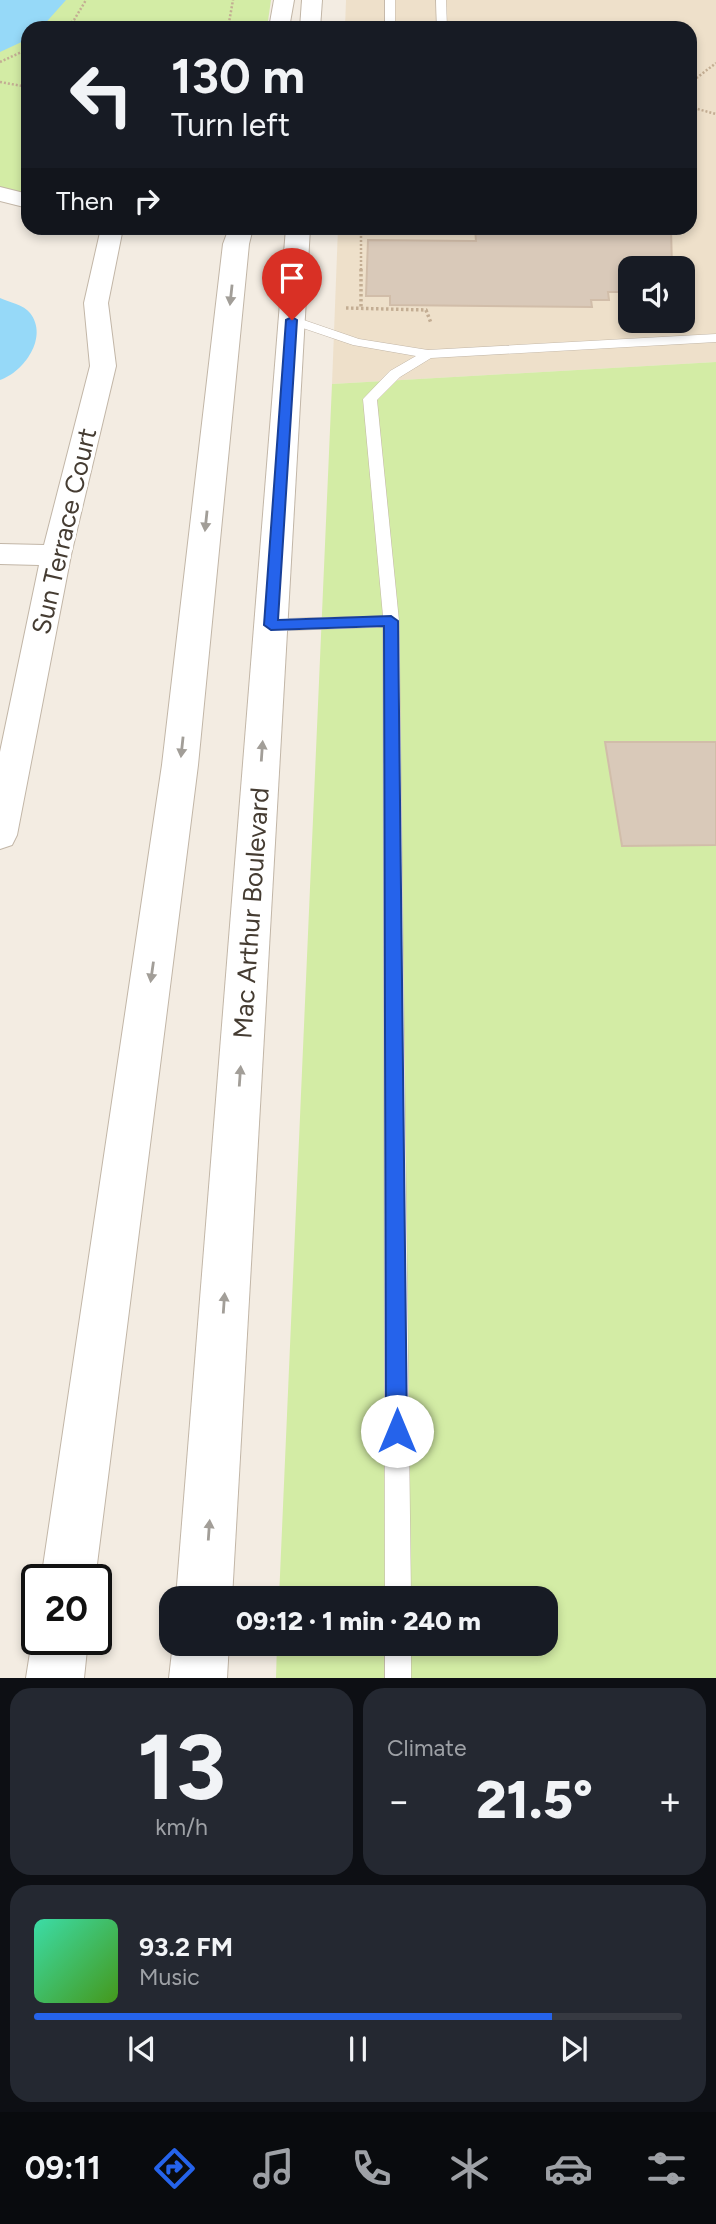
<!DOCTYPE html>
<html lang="en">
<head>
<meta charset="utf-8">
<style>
	body { margin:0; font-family:Figtree,sans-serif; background:#242831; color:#f1f3f6; height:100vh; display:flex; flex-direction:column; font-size:26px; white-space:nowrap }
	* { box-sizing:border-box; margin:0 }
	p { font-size:23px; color:#9ea1a6 }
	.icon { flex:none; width:38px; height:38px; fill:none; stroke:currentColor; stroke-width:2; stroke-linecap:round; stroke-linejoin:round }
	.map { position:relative; height:1678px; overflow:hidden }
	.details { display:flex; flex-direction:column; gap:10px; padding:10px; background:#0d0f14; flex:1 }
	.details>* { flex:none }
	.top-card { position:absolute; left:21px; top:21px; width:676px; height:214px; border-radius:21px; box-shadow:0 4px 10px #0003; background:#171b24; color:#f1f3f6; overflow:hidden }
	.fabs { position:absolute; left:618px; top:256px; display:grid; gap:14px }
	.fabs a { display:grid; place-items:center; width:77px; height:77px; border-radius:14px; background:#171b24; box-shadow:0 4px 10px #0003; font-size:35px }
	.speed { position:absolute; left:21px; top:1564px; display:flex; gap:14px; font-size:35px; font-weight:700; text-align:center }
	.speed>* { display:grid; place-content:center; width:91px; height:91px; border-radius:50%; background:#171b24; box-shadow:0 4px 10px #0003; line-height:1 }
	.speed .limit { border:4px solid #111; border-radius:10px; background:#fff; color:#111 }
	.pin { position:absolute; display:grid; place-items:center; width:60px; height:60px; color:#fff; margin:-72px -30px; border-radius:50% 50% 50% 0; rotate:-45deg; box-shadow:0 0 7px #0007 }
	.pin .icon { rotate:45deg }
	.me { position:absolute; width:77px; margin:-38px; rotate:0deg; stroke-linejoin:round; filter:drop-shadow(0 0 5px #0008) }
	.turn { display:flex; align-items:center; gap:24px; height:147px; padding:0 35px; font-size:32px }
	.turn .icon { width:91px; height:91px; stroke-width:2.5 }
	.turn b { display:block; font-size:49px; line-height:60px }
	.then { display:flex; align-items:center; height:66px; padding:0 35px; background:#0003; gap:14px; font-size:26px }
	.big { font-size:52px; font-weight:800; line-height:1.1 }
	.details .widget { flex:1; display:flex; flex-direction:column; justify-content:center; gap:10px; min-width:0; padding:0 24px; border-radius:21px; background:#242831 }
	.details .dial { align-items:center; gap:0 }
	.dial b { font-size:91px; line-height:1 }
	.song { display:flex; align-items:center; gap:21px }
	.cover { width:84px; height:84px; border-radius:10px; background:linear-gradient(135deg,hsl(160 70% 55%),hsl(100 70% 35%)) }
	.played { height:7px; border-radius:4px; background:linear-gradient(90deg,#2563eb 80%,#363941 80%) }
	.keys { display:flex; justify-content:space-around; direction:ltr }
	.heat { display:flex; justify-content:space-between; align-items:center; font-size:38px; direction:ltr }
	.details .tiles { flex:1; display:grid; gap:10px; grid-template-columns:1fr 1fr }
	.widget:last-child { grid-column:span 2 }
	.trip { position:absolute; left:159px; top:1586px; width:399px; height:70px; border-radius:21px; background:#171b24; box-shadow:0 4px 10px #0003; font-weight:800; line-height:70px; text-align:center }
	.tab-bar { display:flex; height:112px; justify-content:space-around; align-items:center; background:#090b0e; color:#9ea1a6 }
	.tab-bar .icon { width:49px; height:49px }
	.tab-bar .on { color:#2563eb }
	.tab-bar b { font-size:32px; color:#f1f3f6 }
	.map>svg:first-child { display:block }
	.education { fill:#eee0ca; fill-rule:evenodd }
	.green { fill:#d3eca5 }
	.water { fill:#96d9f8 }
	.building { fill:#d9c9b9; stroke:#d1bda9; stroke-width:2 }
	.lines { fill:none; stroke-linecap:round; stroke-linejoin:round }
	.service-casing { stroke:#c2b6a7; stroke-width:1 }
	.minor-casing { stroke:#c2b6a7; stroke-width:2 }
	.tertiary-casing { stroke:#c2b6a7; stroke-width:2 }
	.path-far1 { stroke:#c3ad93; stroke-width:2.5; stroke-dasharray:2 2; stroke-linecap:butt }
	.path { stroke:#c3ad93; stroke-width:3.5; stroke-dasharray:2.5 2.5; stroke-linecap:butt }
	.service { fill:#fff; fill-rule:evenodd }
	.minor { fill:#fff; fill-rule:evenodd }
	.tertiary { fill:#fff; fill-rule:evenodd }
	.oneway { fill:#a29e98 }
	.route { fill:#2563eb; stroke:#184099; stroke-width:2 }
	.labels { text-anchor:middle; stroke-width:7; stroke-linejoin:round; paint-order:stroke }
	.street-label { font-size:26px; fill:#453c32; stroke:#fff }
</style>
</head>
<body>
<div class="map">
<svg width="716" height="1678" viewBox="0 0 716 1678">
	<rect width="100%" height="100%" fill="#f3ece2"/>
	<!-- education -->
	<path class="education" d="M346 0H716V362L332 384 338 228H690V28H345ZM630 268H682V320H630Z"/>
	<!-- green -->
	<g class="green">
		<polygon points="58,0 271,0 267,28 33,28"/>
		<polygon points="28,34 28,198 0,191 0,49"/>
		<polygon points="716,362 716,1678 276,1678 277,1643 546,1643 546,1598 279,1598 332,384"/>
	</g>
	<!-- water -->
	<g class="water">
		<polygon points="0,0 66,0 41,28 28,28 28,39 0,52"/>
		<path d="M0 298C9 302 24 305 30 313 49 337 24 372 0 380Z"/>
	</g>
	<!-- building -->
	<g class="building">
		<polygon points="475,228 671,228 672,268 630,268 630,292 608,292 609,300 591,300 592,307 390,305 390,296 366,296 368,240 476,241"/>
		<polygon points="605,742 716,742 716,845 622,846"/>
	</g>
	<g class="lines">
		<!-- service casing -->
		<g class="service-casing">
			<g id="service">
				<rect x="385" y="0" width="10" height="28"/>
				<polygon points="436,0 446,0 447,28 437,28"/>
				<polygon points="292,316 359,339 428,350 716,334 716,342 431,358 400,377 377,400 399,621 411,1598 385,1598 383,627 271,631 263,625 271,619 383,616 363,399 390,371 416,356 353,345 288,323 288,317"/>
				<rect x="385" y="1643" width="26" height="35"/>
			</g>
		</g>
		<!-- minor casing -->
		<g class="minor-casing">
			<g id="minor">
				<polygon points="0,187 28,194 28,208 0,201"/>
				<polygon points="101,228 123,228 108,303 116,366 71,555 17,835 12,845 0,849 0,752 39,565 0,564 0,544 44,545 90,366 84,303"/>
			</g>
		</g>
		<!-- tertiary casing -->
		<g class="tertiary-casing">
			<g id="tertiary">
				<polygon points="274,0 294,0 289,28 269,28"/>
				<polygon points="302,0 322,0 320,28 300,28"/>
				<polygon points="229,228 253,228 249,244 198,765 95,1580 41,1580 162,765 223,244"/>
				<polygon points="286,228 310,228 232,1598 176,1598"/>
				<polygon points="37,1628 37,1640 88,1640 84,1678 26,1678 32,1640"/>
				<polygon points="173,1643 229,1643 227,1678 169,1678"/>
			</g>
		</g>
		<!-- path-far1 -->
		<g class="path-far1">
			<polyline points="65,28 74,20 86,0"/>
			<polyline points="228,28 233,0"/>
			<polyline points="0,62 28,49"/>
			<polyline points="0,82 28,87"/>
			<polyline points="690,83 716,63"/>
			<polyline points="690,107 716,114"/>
			<polyline points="361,228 361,271"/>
		</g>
		<!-- path -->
		<g class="path">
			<polyline points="361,269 361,308"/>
			<polyline points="346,308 426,310 431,323"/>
		</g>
		<!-- service -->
		<use href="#service" class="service"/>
		<!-- minor -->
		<use href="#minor" class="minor"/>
		<!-- tertiary -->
		<use href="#tertiary" class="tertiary"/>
	</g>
	<!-- one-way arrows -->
	<defs><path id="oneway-solid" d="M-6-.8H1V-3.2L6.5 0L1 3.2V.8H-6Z" transform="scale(1.75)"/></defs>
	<g class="oneway">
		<use href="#oneway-solid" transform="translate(231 295) rotate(96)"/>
		<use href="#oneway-solid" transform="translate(206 521) rotate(96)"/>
		<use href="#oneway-solid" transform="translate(182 747) rotate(96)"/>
		<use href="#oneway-solid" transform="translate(262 751) rotate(-86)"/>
		<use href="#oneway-solid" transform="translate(152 972) rotate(98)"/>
		<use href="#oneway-solid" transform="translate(240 1076) rotate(-86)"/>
		<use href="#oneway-solid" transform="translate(224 1303) rotate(-86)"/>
		<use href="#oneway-solid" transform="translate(209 1530) rotate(-86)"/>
	</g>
	<!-- route -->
	<polygon class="route" points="292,317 297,320 278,620 391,616 398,621 407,1431 404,1438 397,1441 389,1438 386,1431 384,626 271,630 264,625 286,320"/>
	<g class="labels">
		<!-- street labels -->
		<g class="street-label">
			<text transform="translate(64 531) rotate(-77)" y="9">Sun Terrace Court</text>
			<text transform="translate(251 913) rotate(-86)" y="9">Mac Arthur Boulevard</text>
		</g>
	</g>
</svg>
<div class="fabs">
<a><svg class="icon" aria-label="sound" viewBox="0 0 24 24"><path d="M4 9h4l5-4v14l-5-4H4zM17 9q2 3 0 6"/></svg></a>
</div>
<div class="speed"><div class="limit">20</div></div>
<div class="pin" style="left:292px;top:320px;background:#d93025"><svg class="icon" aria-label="arrive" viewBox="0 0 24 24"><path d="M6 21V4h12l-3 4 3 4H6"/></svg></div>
<svg class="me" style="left:397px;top:1431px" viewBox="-20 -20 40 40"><circle r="19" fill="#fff"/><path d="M0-13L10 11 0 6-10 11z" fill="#2563eb"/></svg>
<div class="trip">09:12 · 1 min · 240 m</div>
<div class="top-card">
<div class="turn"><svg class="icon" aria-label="left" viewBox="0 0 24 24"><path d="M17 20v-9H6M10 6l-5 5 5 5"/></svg><div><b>130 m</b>Turn left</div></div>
<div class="then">Then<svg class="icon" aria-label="right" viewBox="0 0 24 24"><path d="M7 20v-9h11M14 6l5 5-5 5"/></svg></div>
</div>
</div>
<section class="details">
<div class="tiles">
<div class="widget dial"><b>13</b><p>km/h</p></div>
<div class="widget"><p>Climate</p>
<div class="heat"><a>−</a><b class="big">21.5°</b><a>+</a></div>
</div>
<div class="widget">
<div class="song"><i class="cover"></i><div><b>93.2 FM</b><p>Music</p></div></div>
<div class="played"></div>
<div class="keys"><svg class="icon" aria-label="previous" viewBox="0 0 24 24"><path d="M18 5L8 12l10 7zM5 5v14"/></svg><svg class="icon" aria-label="pause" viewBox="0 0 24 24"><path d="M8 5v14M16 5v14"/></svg><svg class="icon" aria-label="next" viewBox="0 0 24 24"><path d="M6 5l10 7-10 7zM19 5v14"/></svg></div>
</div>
</div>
</section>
<nav class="tab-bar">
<b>09:11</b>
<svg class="icon on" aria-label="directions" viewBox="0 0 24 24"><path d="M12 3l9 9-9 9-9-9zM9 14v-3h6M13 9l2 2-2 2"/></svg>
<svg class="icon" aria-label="music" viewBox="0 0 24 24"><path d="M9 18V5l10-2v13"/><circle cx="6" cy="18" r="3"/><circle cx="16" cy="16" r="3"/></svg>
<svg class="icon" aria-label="phone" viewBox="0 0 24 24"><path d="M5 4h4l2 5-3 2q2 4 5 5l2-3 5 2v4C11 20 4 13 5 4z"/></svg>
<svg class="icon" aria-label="climate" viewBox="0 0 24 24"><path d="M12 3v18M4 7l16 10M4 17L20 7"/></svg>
<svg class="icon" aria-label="car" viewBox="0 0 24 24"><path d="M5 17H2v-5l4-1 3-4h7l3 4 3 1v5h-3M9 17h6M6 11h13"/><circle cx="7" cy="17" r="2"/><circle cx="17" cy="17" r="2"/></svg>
<svg class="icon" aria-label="filters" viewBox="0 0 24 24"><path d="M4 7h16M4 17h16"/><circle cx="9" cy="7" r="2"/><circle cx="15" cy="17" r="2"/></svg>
</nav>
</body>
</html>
